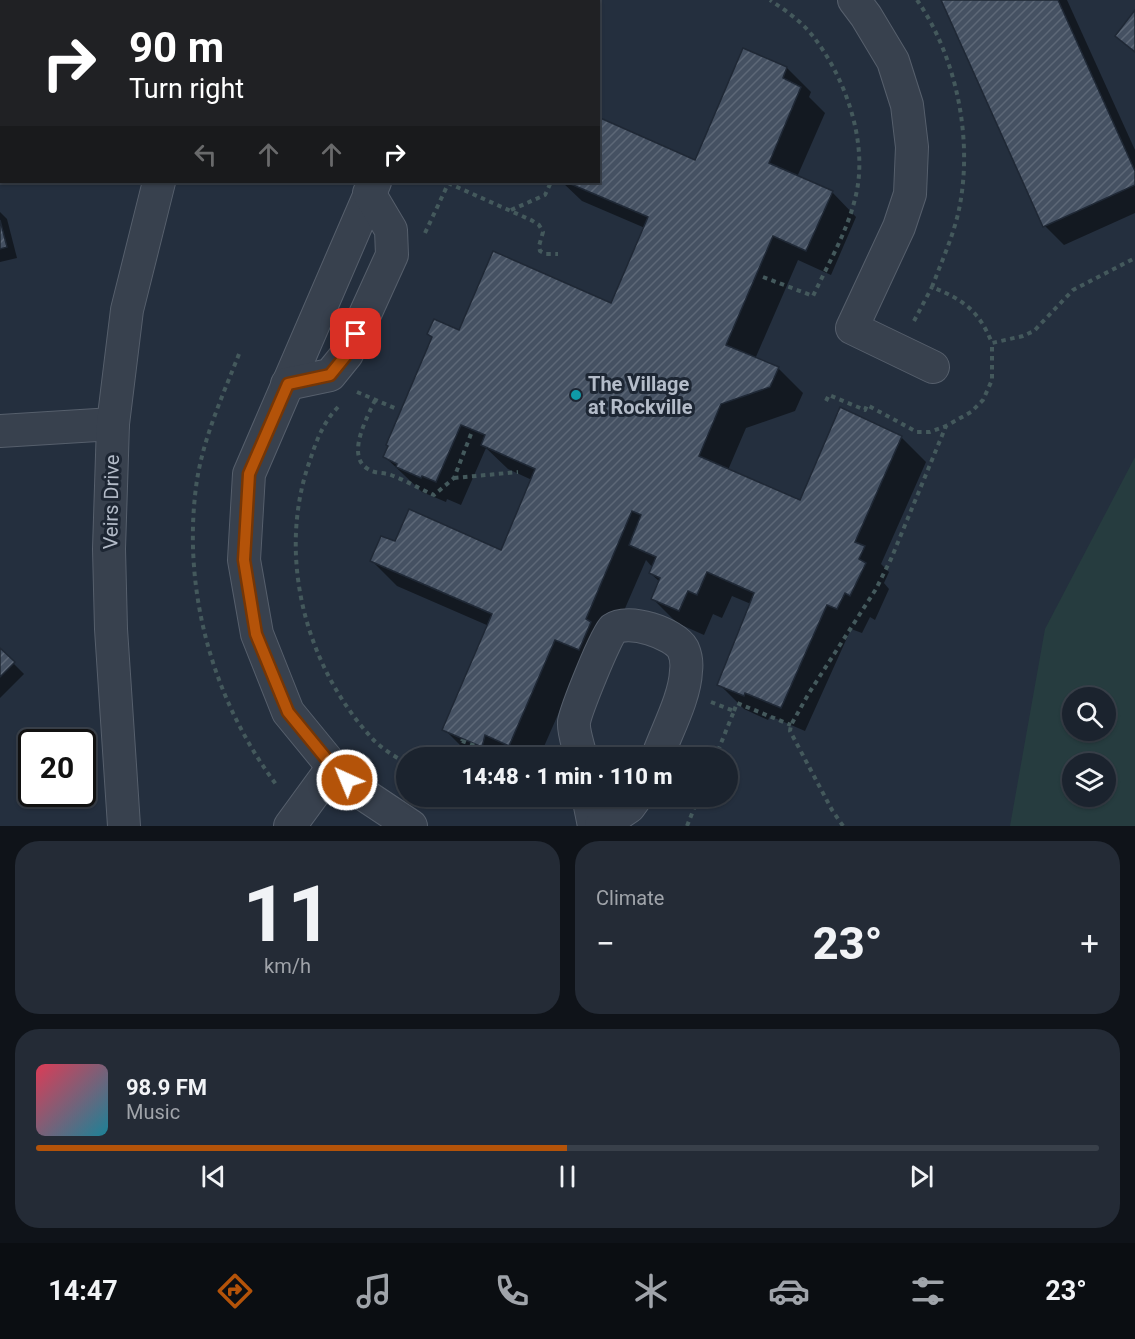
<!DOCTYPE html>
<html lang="en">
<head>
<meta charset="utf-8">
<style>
	body { margin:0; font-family:Roboto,sans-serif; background:#242b36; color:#f1f3f6; height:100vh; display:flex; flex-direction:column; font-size:22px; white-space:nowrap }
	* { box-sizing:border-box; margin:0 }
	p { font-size:20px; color:#a0a4aa }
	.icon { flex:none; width:33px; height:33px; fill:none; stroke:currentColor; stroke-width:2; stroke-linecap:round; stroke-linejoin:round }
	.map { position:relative; height:826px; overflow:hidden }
	.sheet { display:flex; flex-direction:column; gap:15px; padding:15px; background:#0f1319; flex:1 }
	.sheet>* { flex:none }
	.top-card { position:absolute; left:0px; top:0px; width:600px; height:183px; box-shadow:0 2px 4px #0004,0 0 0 2px #39404a; background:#202124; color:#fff; overflow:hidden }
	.controls { position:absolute; left:1062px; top:687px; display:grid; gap:12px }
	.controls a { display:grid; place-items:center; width:54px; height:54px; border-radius:50%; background:#1b232e; box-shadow:0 2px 4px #0004,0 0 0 2px #39404a; font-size:30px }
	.speed { position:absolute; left:18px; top:729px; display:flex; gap:12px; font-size:30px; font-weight:700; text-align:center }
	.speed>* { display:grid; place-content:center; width:78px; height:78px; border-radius:50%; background:#1b232e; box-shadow:0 2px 4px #0004,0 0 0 2px #39404a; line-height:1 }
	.speed .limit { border:3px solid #111; border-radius:9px; background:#fff; color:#111 }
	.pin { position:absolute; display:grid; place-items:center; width:51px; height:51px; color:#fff; margin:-26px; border-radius:12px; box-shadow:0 3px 9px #0006 }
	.me { position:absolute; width:66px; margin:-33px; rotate:316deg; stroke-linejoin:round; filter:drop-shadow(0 0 4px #0008) }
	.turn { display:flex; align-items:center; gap:21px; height:126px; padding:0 30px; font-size:27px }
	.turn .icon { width:78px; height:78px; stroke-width:2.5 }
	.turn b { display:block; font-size:42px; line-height:51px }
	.lanes { display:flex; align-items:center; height:57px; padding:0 30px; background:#0003; justify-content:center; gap:30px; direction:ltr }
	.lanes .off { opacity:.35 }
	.big { font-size:45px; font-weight:800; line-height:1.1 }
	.sheet .card { flex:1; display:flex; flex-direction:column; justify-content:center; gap:9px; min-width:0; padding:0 21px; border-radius:24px; background:#242b36 }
	.sheet .dial { align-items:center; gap:0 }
	.dial b { font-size:78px; line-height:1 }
	.song { display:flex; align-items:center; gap:18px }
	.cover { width:72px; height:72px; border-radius:9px; background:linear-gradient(135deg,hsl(350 70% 55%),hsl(190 70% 35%)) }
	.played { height:6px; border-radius:3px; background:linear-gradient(90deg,#b45309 50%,#39404a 50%) }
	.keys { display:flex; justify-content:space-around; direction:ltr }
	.heat { display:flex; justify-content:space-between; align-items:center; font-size:33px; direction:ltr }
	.sheet .tiles { flex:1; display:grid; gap:15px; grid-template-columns:1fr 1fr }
	.card:last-child { grid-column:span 2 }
	.trip { position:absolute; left:396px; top:747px; width:342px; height:60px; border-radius:30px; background:#1b232e; box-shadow:0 2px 4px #0004,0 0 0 2px #39404a; font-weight:800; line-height:60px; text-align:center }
	.tab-bar { display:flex; height:96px; justify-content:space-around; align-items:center; background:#0b0e12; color:#a0a4aa }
	.tab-bar .icon { width:42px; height:42px }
	.tab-bar .selected { color:#b45309 }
	.tab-bar b { font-size:27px; color:#f1f3f6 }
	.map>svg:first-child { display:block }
	.green { fill:#263c3f; fill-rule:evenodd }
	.shadow { fill:#0007 }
	.building { fill:url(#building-hatch); stroke:#1f2835; stroke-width:1.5 }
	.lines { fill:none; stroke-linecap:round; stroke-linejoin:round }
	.minor-casing { stroke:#565f6c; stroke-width:34 }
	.path { stroke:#44595c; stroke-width:4; stroke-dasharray:4.5 4.5; stroke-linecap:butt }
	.minor { stroke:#38414e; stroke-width:32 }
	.route-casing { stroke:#753606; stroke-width:15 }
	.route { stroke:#b45309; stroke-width:10 }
	.culture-dot { fill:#0f9aa8; stroke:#1d2633; stroke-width:2 }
	.labels { text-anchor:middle; stroke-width:6; stroke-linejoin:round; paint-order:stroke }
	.poi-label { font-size:20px; font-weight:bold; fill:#b4bcc9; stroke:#1d2633; text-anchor:start }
	.street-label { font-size:20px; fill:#b4bcc9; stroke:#1d2633 }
</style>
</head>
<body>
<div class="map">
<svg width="1135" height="826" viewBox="0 0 1135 826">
	<defs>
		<pattern id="building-hatch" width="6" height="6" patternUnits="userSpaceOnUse" patternTransform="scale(1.5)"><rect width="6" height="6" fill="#455162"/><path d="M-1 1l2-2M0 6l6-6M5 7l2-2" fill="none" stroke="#5d6877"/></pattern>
	</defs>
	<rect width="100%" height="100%" fill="#242f3e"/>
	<!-- green -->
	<path class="green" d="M1135 457V826H1010L1045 629ZM1072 698H1106V730H1072ZM1072 764H1106V796H1072Z"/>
	<!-- shadow -->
	<g class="shadow">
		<rect x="54" y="0" width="55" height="2"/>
		<polygon points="942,0 1067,0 1135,150 1135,213 1064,245 1045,226"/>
		<polygon points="787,68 811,92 809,97 825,113 797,177 832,192 856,217 831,275 798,260 755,359 778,368 803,393 795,411 746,428 728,470 801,502 901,437 926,462 881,564 889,572 884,583 889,589 875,620 870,617 862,633 851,629 805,731 770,716 768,720 744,709 719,684 751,604 732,596 722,618 713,614 704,635 677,623 652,598 660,582 650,573 653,568 646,560 610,643 580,664 539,758 477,758 469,754 444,729 489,626 397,586 372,561 396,543 501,552 532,480 508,469 486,448 461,505 447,499 446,502 422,492 385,457 459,332 612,305 645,228 582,201 562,182 598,182 696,162"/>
		<polygon points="0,212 7,219 17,258 0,262"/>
		<polygon points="0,650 24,674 0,698"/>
	</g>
	<!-- building -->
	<g class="building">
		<polygon points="52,0 83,0 77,2"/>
		<polygon points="941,0 1058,0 1135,171 1135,185 1043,227"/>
		<polygon points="1135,10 1135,52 1115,36"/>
		<polygon points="743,48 787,67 783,78 801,87 769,163 833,191 806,251 773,236 726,345 779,367 770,387 721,404 699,456 800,500 840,407 902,436 855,542 865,546 859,559 866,563 850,596 845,593 837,609 827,605 781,708 745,693 744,696 717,685 754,593 707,572 697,595 688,591 679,611 651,599 660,578 649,573 656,557 629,545 641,515 632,511 586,619 591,622 579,650 555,640 509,746 485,735 482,747 442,730 492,614 370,561 381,536 395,541 409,509 501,550 535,469 481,445 485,435 461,425 436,482 422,476 421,478 396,467 397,464 383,457 388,446 386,445 432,337 427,334 434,319 459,330 493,251 611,303 648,217 566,182 598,182 598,117 695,160"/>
		<polygon points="0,220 7,247 0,249"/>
		<polygon points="0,648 15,662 0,677"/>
	</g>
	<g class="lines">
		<!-- minor casing -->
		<g class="minor-casing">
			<g id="minor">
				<polyline points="854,0 866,16 893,61 907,105 912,147 910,194 899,227 852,328 933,367"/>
				<polyline points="241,2 242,0"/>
				<polyline points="504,2 506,0"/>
				<polyline points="375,182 249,474 244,560 257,634 288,712 333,767 360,792 411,826"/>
				<polyline points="287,384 330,375 347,354 392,255 391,230 369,193"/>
				<polyline points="0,431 113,424"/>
				<path d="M581 758C579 747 573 732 574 722 576 710 606 635 613 629 628 618 674 633 683 649 686 656 687 664 686 671 685 698 666 732 657 758"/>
				<polyline points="588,796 594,826"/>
				<polyline points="124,826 111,629 109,549 113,424 127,310 159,182"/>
				<polyline points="290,826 333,767"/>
				<polyline points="601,826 629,807 637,796"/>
			</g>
		</g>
		<!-- path -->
		<g class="path">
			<path d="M917 0C958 59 974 144 958 214 952 239 941 263 932 287 964 300 979 311 992 343"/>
			<polyline points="578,2 581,0"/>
			<polyline points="448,183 531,220 539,225 543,232 539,246 540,251 546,254 558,254"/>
			<polyline points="511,210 545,195 551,182"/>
			<polyline points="425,233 449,182"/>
			<path d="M763 277 813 296C829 262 850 227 857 190 867 138 844 75 812 35 801 21 785 10 770 0"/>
			<polyline points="914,321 932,287"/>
			<path d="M239 354C223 395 204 436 197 480 181 588 212 700 278 787"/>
			<polyline points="357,392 397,409"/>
			<path d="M375 400C368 416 345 456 368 469 375 474 383 472 391 475 405 480 420 489 434 495L454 478 471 434"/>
			<polyline points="826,401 829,395 865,410 867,405 917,432 930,432 946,426"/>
			<path d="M338 407C322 424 316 442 309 463 277 556 305 664 370 736 379 747 394 756 406 763"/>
			<polyline points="454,478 518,472"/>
			<polyline points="711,702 734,711 715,758"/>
			<polyline points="734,711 737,703 791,725"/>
			<polyline points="455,758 462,741 493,753 490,758"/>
			<polyline points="687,826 699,796"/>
			<polyline points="843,826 832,810 790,731 791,725 809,693 876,589 891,559 946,426 971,412 983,400 992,380 992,343 1023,336 1034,331 1073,290 1135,258"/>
		</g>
		<!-- minor -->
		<use href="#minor" class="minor"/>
	</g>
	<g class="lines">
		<!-- route casing -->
		<g class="route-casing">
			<polyline id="route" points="347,780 333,767 288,712 256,634 244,560 249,474 288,384 330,375 347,354 356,334"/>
		</g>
		<!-- route -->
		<use href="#route" class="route"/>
	</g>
	<!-- markers -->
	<circle class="culture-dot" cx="576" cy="395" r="6"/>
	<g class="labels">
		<!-- poi labels -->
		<g class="poi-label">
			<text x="588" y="391">The Village<tspan x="588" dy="23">at Rockville</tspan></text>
		</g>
		<!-- street labels -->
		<g class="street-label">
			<text transform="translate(111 502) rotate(-89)" y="7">Veirs Drive</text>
		</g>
	</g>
</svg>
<div class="controls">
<a><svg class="icon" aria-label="search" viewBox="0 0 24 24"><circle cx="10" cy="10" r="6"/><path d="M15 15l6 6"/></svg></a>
<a><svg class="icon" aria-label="layers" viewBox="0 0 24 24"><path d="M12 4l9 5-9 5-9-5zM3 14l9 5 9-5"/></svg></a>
</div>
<div class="speed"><div class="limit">20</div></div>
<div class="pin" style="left:356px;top:334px;background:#d93025"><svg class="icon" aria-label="arrive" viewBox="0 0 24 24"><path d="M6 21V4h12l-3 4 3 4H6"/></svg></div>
<svg class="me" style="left:347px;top:780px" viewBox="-20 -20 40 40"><circle r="17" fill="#b45309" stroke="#fff" stroke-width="3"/><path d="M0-11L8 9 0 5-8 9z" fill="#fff"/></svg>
<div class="trip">14:48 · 1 min · 110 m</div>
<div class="top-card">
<div class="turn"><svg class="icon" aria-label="right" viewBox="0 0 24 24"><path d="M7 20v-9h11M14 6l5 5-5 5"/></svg><div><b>90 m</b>Turn right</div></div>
<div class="lanes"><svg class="icon off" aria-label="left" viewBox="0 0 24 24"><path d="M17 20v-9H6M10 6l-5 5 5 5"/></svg><svg class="icon off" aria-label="ahead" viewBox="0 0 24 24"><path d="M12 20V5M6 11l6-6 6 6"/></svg><svg class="icon off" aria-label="ahead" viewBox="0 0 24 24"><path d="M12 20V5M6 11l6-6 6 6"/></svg><svg class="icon" aria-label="right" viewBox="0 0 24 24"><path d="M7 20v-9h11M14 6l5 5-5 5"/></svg></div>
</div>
</div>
<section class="sheet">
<div class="tiles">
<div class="card dial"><b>11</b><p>km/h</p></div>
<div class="card"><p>Climate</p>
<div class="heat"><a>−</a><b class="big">23°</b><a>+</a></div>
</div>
<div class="card">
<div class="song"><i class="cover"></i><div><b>98.9 FM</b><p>Music</p></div></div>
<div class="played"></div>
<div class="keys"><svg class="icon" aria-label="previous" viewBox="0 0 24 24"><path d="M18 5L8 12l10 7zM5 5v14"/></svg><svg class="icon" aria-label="pause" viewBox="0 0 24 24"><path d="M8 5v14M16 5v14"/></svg><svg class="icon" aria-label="next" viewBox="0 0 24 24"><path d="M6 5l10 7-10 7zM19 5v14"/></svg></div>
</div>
</div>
</section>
<nav class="tab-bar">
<b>14:47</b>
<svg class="icon selected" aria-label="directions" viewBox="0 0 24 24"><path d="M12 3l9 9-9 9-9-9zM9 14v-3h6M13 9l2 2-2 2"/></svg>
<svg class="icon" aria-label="music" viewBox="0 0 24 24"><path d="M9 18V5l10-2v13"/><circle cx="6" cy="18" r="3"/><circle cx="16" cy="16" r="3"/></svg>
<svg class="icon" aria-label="phone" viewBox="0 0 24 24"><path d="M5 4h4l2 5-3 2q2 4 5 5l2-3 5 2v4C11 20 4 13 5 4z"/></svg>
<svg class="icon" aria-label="climate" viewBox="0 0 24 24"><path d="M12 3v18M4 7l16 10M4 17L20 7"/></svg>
<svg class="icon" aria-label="car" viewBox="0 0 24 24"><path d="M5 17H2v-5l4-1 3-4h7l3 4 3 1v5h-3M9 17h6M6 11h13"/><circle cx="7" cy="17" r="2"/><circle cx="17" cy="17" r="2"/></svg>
<svg class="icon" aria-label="filters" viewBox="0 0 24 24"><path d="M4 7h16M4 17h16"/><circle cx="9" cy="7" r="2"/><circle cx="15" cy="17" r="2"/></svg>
<b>23°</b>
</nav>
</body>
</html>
